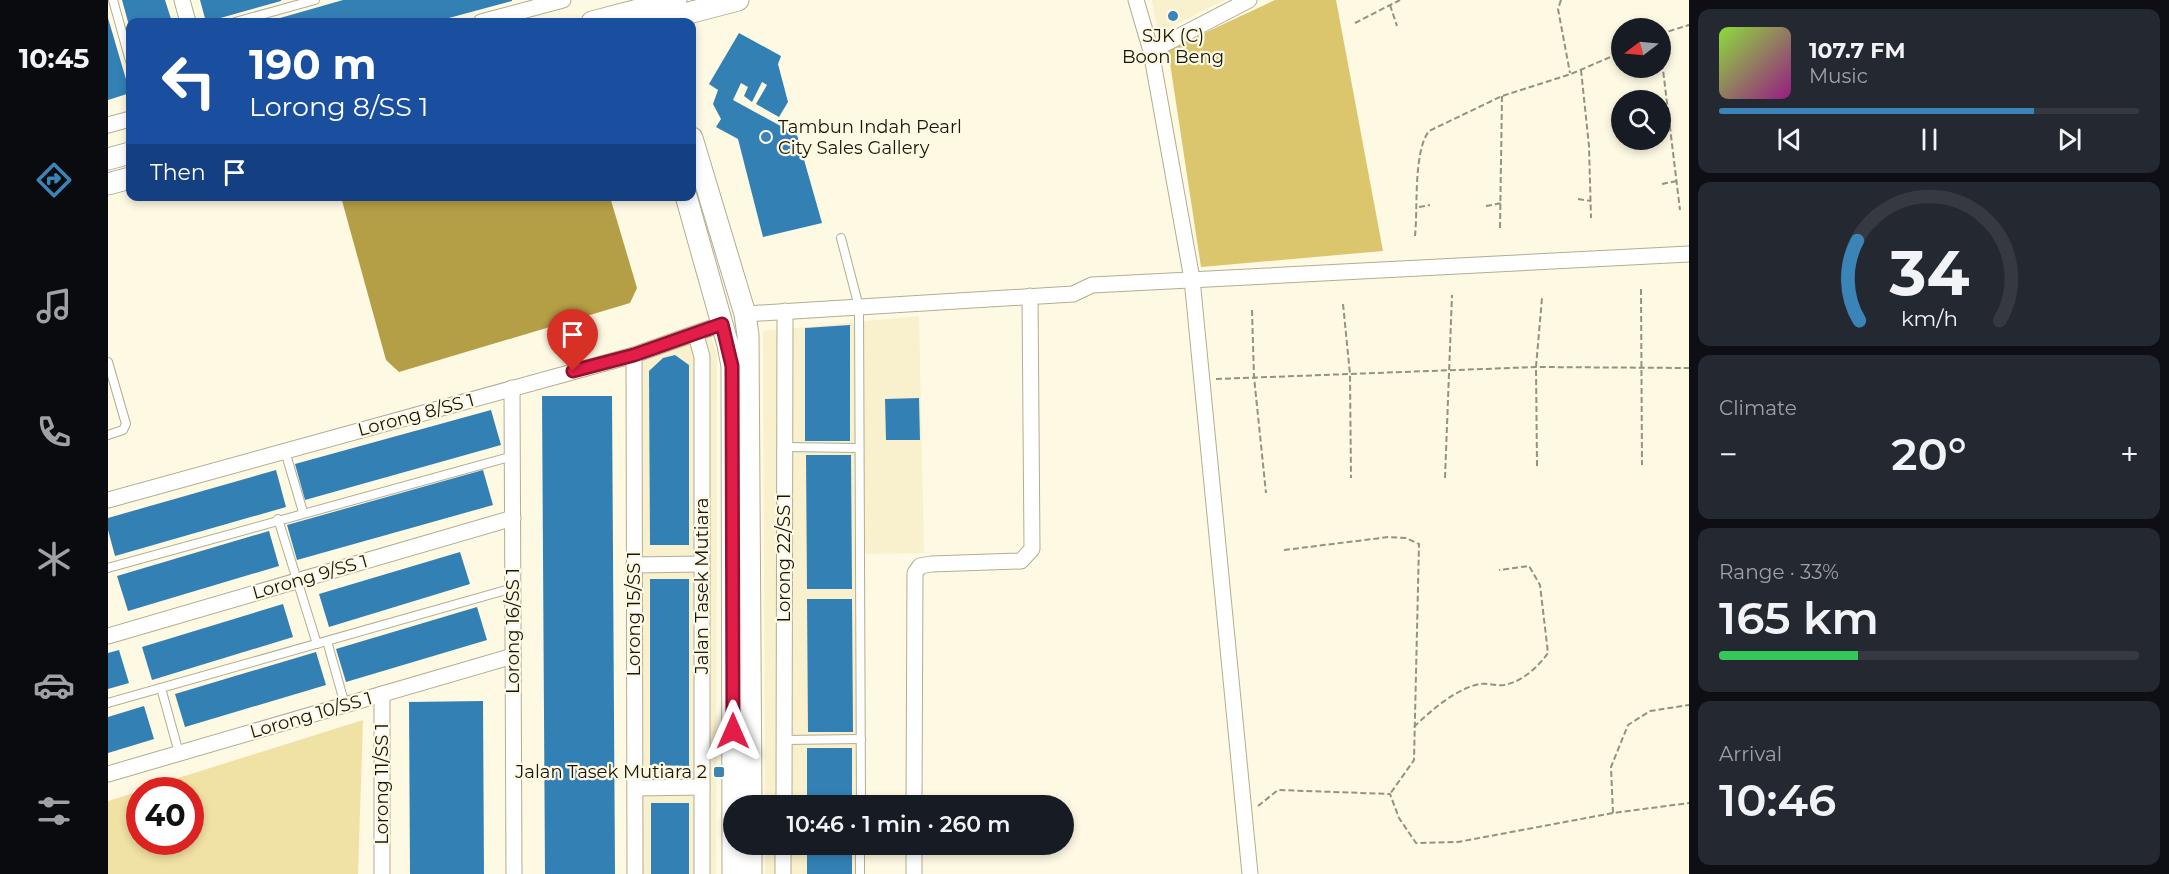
<!DOCTYPE html>
<html lang="en">
<head>
<meta charset="utf-8">
<style>
	body { margin:0; font-family:Montserrat,sans-serif; background:#242831; color:#f1f3f6; height:100vh; display:flex; flex-direction:column; font-size:22px; white-space:nowrap }
	* { box-sizing:border-box; margin:0 }
	p { font-size:20px; color:#9ea1a6 }
	.icon { flex:none; width:33px; height:33px; fill:none; stroke:currentColor; stroke-width:2; stroke-linecap:round; stroke-linejoin:round }
	.map { position:relative; flex:1; overflow:hidden }
	.details { display:flex; flex-direction:column; gap:9px; padding:9px; background:#0d0f14; width:480px }
	.details>* { flex:none }
	.hud { position:absolute; left:18px; top:18px; width:570px; height:183px; border-radius:12px; box-shadow:0 3px 9px #0003; background:#1a4fa0; color:#fff; overflow:hidden }
	.needle { width:39px; rotate:254deg }
	.fabs { position:absolute; left:1503px; top:18px; display:grid; gap:12px }
	.fabs a { display:grid; place-items:center; width:60px; height:60px; border-radius:50%; background:#171b24; box-shadow:0 3px 9px #0003; font-size:30px }
	.speed { position:absolute; left:18px; top:777px; display:flex; gap:12px; font-size:30px; font-weight:700; text-align:center }
	.speed>* { display:grid; place-content:center; width:78px; height:78px; border-radius:50%; background:#171b24; box-shadow:0 3px 9px #0003; line-height:1 }
	.speed .limit { border:9px solid #d22; background:#fff; color:#111 }
	.pin { position:absolute; display:grid; place-items:center; width:51px; height:51px; color:#fff; margin:-62px -26px; border-radius:50% 50% 50% 0; rotate:-45deg; box-shadow:0 0 6px #0007 }
	.pin .icon { rotate:45deg }
	.me { position:absolute; width:66px; margin:-33px; rotate:0deg; stroke-linejoin:round; filter:drop-shadow(0 0 4px #0008) }
	.turn { display:flex; align-items:center; gap:21px; height:126px; padding:0 24px; font-size:27px }
	.turn .icon { width:78px; height:78px; stroke-width:2.5 }
	.turn b { display:block; font-size:42px; line-height:51px }
	.then { display:flex; align-items:center; height:57px; padding:0 24px; background:#0003; gap:12px; font-size:22px }
	.big { font-size:45px; font-weight:600; line-height:1.1 }
	.details .tile { flex:1; display:flex; flex-direction:column; justify-content:center; gap:9px; min-width:0; padding:0 21px; border-radius:12px; background:#242831 }
	.details .dial { align-items:center; gap:0 }
	.dial svg { height:156px; overflow:visible; fill:none; stroke:#363941; stroke-width:7; stroke-linecap:round; text-anchor:middle }
	.dial text { fill:#f1f3f6; stroke:none }
	.song { display:flex; align-items:center; gap:18px }
	.cover { width:72px; height:72px; border-radius:9px; background:linear-gradient(135deg,hsl(90 70% 55%),hsl(310 70% 35%)) }
	.played { height:6px; border-radius:3px; background:linear-gradient(90deg,#3a84b8 75%,#363941 75%) }
	.keys { display:flex; justify-content:space-around; direction:ltr }
	.heat { display:flex; justify-content:space-between; align-items:center; font-size:33px; direction:ltr }
	.charge { height:9px; border-radius:4px; background:linear-gradient(90deg,#34c759 33%,#363941 0) }
	.trip { position:absolute; left:615px; top:795px; width:351px; height:60px; border-radius:30px; background:#171b24; box-shadow:0 3px 9px #0003; font-weight:600; line-height:60px; text-align:center }
	main { display:flex; flex:1; min-height:0 }
	.tab-bar { display:flex; flex-direction:column; width:108px; justify-content:space-around; align-items:center; background:#090b0e; color:#9ea1a6 }
	.tab-bar .icon { width:42px; height:42px }
	.tab-bar .on { color:#3a84b8 }
	.tab-bar b { font-size:27px; color:#f1f3f6 }
	.map>svg:first-child { display:block }
	.built { fill:#f9f0cd }
	.green { fill:#f0e1a4 }
	.forest { fill:#dbc56d }
	.water { fill:#b49e46 }
	.building { fill:#3380b5 }
	.lines { fill:none; stroke-linecap:round; stroke-linejoin:round }
	.lane-casing { stroke:#b3ad92; stroke-width:10 }
	.street-casing { stroke:#b3ad92; stroke-width:17 }
	.secondary-casing { stroke:#b3ad92; stroke-width:23 }
	.path { stroke:#969282; stroke-width:2; stroke-dasharray:6 3; stroke-linecap:butt }
	.lane { stroke:#fff; stroke-width:8 }
	.street { stroke:#fff; stroke-width:15 }
	.secondary { stroke:#fff; stroke-width:21 }
	.route-casing { stroke:#92132f; stroke-width:15 }
	.route { stroke:#e11d48; stroke-width:10 }
	.poi-dot { fill:#3a84b8; stroke:#fef9e3; stroke-width:2 }
	.labels { text-anchor:middle; stroke-width:4.5; stroke-linejoin:round; paint-order:stroke }
	.poi-label { font-size:18px; fill:#18160c; stroke:#fef9e3 }
	.street-label { font-size:18px; fill:#18160c; stroke:#fef9e3 }
</style>
</head>
<body>
<main>
<nav class="tab-bar">
<b>10:45</b>
<svg class="icon on" aria-label="directions" viewBox="0 0 24 24"><path d="M12 3l9 9-9 9-9-9zM9 14v-3h6M13 9l2 2-2 2"/></svg>
<svg class="icon" aria-label="music" viewBox="0 0 24 24"><path d="M9 18V5l10-2v13"/><circle cx="6" cy="18" r="3"/><circle cx="16" cy="16" r="3"/></svg>
<svg class="icon" aria-label="phone" viewBox="0 0 24 24"><path d="M5 4h4l2 5-3 2q2 4 5 5l2-3 5 2v4C11 20 4 13 5 4z"/></svg>
<svg class="icon" aria-label="climate" viewBox="0 0 24 24"><path d="M12 3v18M4 7l16 10M4 17L20 7"/></svg>
<svg class="icon" aria-label="car" viewBox="0 0 24 24"><path d="M5 17H2v-5l4-1 3-4h7l3 4 3 1v5h-3M9 17h6M6 11h13"/><circle cx="7" cy="17" r="2"/><circle cx="17" cy="17" r="2"/></svg>
<svg class="icon" aria-label="filters" viewBox="0 0 24 24"><path d="M4 7h16M4 17h16"/><circle cx="9" cy="7" r="2"/><circle cx="15" cy="17" r="2"/></svg>
</nav>
<div class="map">
<svg width="1581" height="874" viewBox="0 0 1581 874">
	<rect width="100%" height="100%" fill="#fef9e3"/>
	<!-- built -->
	<g class="built">
		<polygon points="1044,0 1117,0 1050,33"/>
		<polygon points="811,316 816,553 756,554 756,805 657,805 655,331"/>
		<polygon points="596,320 609,354 608,874 535,874 533,343"/>
		<rect x="657" y="845" width="99" height="29"/>
	</g>
	<!-- green -->
	<polygon class="green" points="255,720 250,874 0,874 0,801 32,791 32,842 82,842 82,790 32,790"/>
	<!-- forest -->
	<polygon class="forest" points="1167,0 1228,0 1275,251 1093,267 1060,50"/>
	<!-- water -->
	<polygon class="water" points="233,197 502,197 529,288 522,303 291,372 278,360"/>
	<!-- building -->
	<g class="building">
		<polygon points="14,0 57,0 64,22 22,22 22,29"/>
		<polygon points="92,0 173,0 173,1 98,22"/>
		<polygon points="235,0 404,0 404,1 326,22 158,22"/>
		<polygon points="0,18 22,93 0,100"/>
		<polygon points="631,33 673,56 670,64 680,102 671,117 648,104 659,85 654,82 644,102 636,96 640,87 633,83 625,100 689,135 714,223 655,237 630,139 608,127 613,119 605,104 610,90 601,84"/>
		<polygon points="742,325 742,441 697,441 697,328"/>
		<polygon points="567,355 581,365 581,545 542,545 541,371 555,358"/>
		<polygon points="434,396 504,396 507,874 437,874"/>
		<polygon points="811,398 812,440 778,440 777,399"/>
		<polygon points="383,410 393,445 197,500 187,464"/>
		<polygon points="698,455 743,455 744,589 699,589"/>
		<polygon points="168,470 178,507 7,556 0,530 0,518"/>
		<polygon points="375,470 385,505 189,560 179,525"/>
		<polygon points="161,531 171,566 20,611 9,576"/>
		<polygon points="352,552 362,584 221,627 211,594"/>
		<polygon points="542,579 581,579 581,766 542,765"/>
		<polygon points="699,599 744,599 745,732 700,732"/>
		<polygon points="175,604 185,637 44,680 34,647"/>
		<polygon points="369,607 379,640 238,682 228,649"/>
		<polygon points="11,650 21,683 0,689 0,653"/>
		<polygon points="208,652 218,685 77,727 67,694"/>
		<polygon points="375,701 376,874 302,874 301,702"/>
		<polygon points="36,706 46,739 0,753 0,717"/>
		<rect x="699" y="748" width="45" height="58"/>
		<rect x="543" y="803" width="38" height="71"/>
		<rect x="699" y="844" width="45" height="30"/>
	</g>
	<g class="lines">
		<!-- lane casing -->
		<g class="lane-casing">
			<g id="lane">
				<polyline points="5,0 22,61"/>
				<polyline points="127,22 207,0"/>
				<polyline points="733,238 751,307 753,806"/>
				<polyline points="0,362 18,424 15,430 0,435"/>
				<polyline points="676,447 749,448"/>
				<polyline points="177,451 195,512"/>
				<polyline points="170,519 209,644"/>
				<polyline points="0,568 405,456"/>
				<polyline points="219,641 237,705"/>
				<polyline points="53,688 71,753"/>
				<polyline points="0,703 405,588"/>
				<polyline points="676,740 753,739"/>
				<polyline points="752,874 752,844"/>
			</g>
		</g>
		<!-- street casing -->
		<g class="street-casing">
			<g id="street">
				<polyline points="74,0 80,22"/>
				<polyline points="1028,0 1043,51"/>
				<polyline points="1141,0 1043,51 1084,279 1142,874"/>
				<polyline points="373,22 455,0"/>
				<polyline points="0,125 22,119"/>
				<polyline points="637,314 965,294 984,285 1581,254"/>
				<polyline points="588,335 594,357 594,874"/>
				<polyline points="526,355 527,874"/>
				<polyline points="404,388 406,874"/>
				<polyline points="0,500 526,355 614,324"/>
				<polyline points="526,565 594,564"/>
				<polyline points="0,636 405,518"/>
				<polyline points="0,774 405,656"/>
				<polyline points="527,788 594,787"/>
				<polyline points="676,806 677,311"/>
				<polyline points="806,806 807,573 812,566 823,564 913,561 924,549 922,296"/>
				<polyline points="274,874 274,694"/>
				<polyline points="675,874 675,844"/>
				<polyline points="806,874 806,844"/>
			</g>
		</g>
		<!-- secondary casing -->
		<g class="secondary-casing">
			<g id="secondary">
				<polyline points="484,22 568,0"/>
				<polyline points="546,22 630,0"/>
				<polyline points="584,138 637,314 640,335 643,806"/>
				<polyline points="0,159 22,153"/>
				<polyline points="0,184 22,178"/>
				<polyline points="578,196 620,345 624,366 625,874"/>
				<polyline points="643,844 643,874"/>
			</g>
		</g>
		<!-- path -->
		<g class="path">
			<polyline points="1453,0 1450,9 1462,73"/>
			<polyline points="1282,5 1289,26"/>
			<polyline points="1247,23 1292,0"/>
			<polyline points="1552,34 1581,25"/>
			<polyline points="1552,45 1572,210"/>
			<polyline points="1473,70 1481,146 1483,218"/>
			<polyline points="1554,184 1569,181"/>
			<polyline points="1470,199 1483,201"/>
			<polyline points="1378,206 1394,203"/>
			<polyline points="1311,207 1322,205"/>
			<polyline points="1392,228 1394,96"/>
			<path d="M1307 236C1310 209 1305 152 1321 131L1394 96 1463 74 1514 52"/>
			<polyline points="1533,289 1534,465"/>
			<polyline points="1235,304 1242,374 1243,478"/>
			<polyline points="1144,310 1146,377 1158,493"/>
			<polyline points="1108,379 1428,367 1581,368"/>
			<polyline points="1429,466 1428,367 1434,298"/>
			<polyline points="1337,478 1344,295"/>
			<polyline points="1176,550 1281,537 1298,538 1311,544 1306,760 1282,794"/>
			<path d="M1306 727C1322 711 1349 688 1372 684 1380 683 1388 686 1396 685 1414 682 1430 667 1440 653L1432 585 1421 566 1391 570"/>
			<polyline points="1150,806 1170,790 1282,794 1291,818 1308,843 1350,842 1505,813 1581,803"/>
			<polyline points="1505,813 1503,767 1520,725 1542,711 1581,705"/>
		</g>
		<!-- lane -->
		<use href="#lane" class="lane"/>
		<!-- street -->
		<use href="#street" class="street"/>
		<!-- secondary -->
		<use href="#secondary" class="secondary"/>
	</g>
	<g class="lines">
		<!-- route casing -->
		<g class="route-casing">
			<polyline id="route" points="465,371 526,355 614,324 624,366 625,731"/>
		</g>
		<!-- route -->
		<use href="#route" class="route"/>
	</g>
	<!-- markers -->
	<g class="poi-dot">
		<circle cx="1065" cy="16" r="6"/>
		<circle cx="658" cy="137" r="6"/>
		<rect x="605" y="766" width="12" height="12" rx="3"/>
	</g>
	<g class="labels">
		<!-- poi labels -->
		<g class="poi-label">
			<text x="1065" y="42">SJK (C)<tspan x="1065" dy="21">Boon Beng</tspan></text>
			<text x="670" y="133" text-anchor="start">Tambun Indah Pearl<tspan x="670" dy="21">City Sales Gallery</tspan></text>
			<text x="599" y="778" text-anchor="end">Jalan Tasek Mutiara 2</text>
		</g>
		<!-- street labels -->
		<g class="street-label">
			<text transform="translate(308 415) rotate(-15)" y="6">Lorong 8/SS 1</text>
			<text transform="translate(676 558) rotate(-90)" y="6">Lorong 22/SS 1</text>
			<text transform="translate(202 577) rotate(-16)" y="6">Lorong 9/SS 1</text>
			<text transform="translate(594 586) rotate(-90)" y="6">Jalan Tasek Mutiara</text>
			<text transform="translate(526 614) rotate(-90)" y="6">Lorong 15/SS 1</text>
			<text transform="translate(405 631) rotate(-90)" y="6">Lorong 16/SS 1</text>
			<text transform="translate(203 715) rotate(-16)" y="6">Lorong 10/SS 1</text>
			<text transform="translate(274 784) rotate(-90)" y="6">Lorong 11/SS 1</text>
		</g>
	</g>
</svg>
<div class="fabs">
<a><svg class="needle" viewBox="-14 -14 28 28"><path d="M0-13l5 13h-10z" fill="#e53935"/><path d="M0 13l5-13h-10z" fill="#9ea1a6"/></svg></a>
<a><svg class="icon" aria-label="search" viewBox="0 0 24 24"><circle cx="10" cy="10" r="6"/><path d="M15 15l6 6"/></svg></a>
</div>
<div class="speed"><div class="limit">40</div></div>
<div class="pin" style="left:465px;top:371px;background:#d93025"><svg class="icon" aria-label="arrive" viewBox="0 0 24 24"><path d="M6 21V4h12l-3 4 3 4H6"/></svg></div>
<svg class="me" style="left:625px;top:731px" viewBox="-20 -20 40 40"><path d="M0-17L14 15 0 8-14 15z" fill="#e11d48" stroke="#fff" stroke-width="4"/></svg>
<div class="trip">10:46 · 1 min · 260 m</div>
<div class="hud">
<div class="turn"><svg class="icon" aria-label="left" viewBox="0 0 24 24"><path d="M17 20v-9H6M10 6l-5 5 5 5"/></svg><div><b>190 m</b>Lorong 8/SS 1</div></div>
<div class="then">Then<svg class="icon" aria-label="arrive" viewBox="0 0 24 24"><path d="M6 21V4h12l-3 4 3 4H6"/></svg></div>
</div>
</div>
<section class="details">
<div class="tile">
<div class="song"><i class="cover"></i><div><b>107.7 FM</b><p>Music</p></div></div>
<div class="played"></div>
<div class="keys"><svg class="icon" aria-label="previous" viewBox="0 0 24 24"><path d="M18 5L8 12l10 7zM5 5v14"/></svg><svg class="icon" aria-label="pause" viewBox="0 0 24 24"><path d="M8 5v14M16 5v14"/></svg><svg class="icon" aria-label="next" viewBox="0 0 24 24"><path d="M6 5l10 7-10 7zM19 5v14"/></svg></div>
</div>
<div class="tile dial"><svg viewBox="0 0 100 80">
<path d="M14 69A42 42 0 1 1 86 69"/>
<path d="M14 69A42 42 0 0 1 13 28" stroke="#3a84b8"/>
<text x="50" y="56" font-size="32" font-weight="700">34</text>
<text x="50" y="72" font-size="11">km/h</text>
</svg></div>
<div class="tile"><p>Climate</p>
<div class="heat"><a>−</a><b class="big">20°</b><a>+</a></div>
</div>
<div class="tile"><p>Range · 33%</p><b class="big">165 km</b><div class="charge"></div></div>
<div class="tile"><p>Arrival</p><b class="big">10:46</b></div>
</section>
</main>
</body>
</html>
